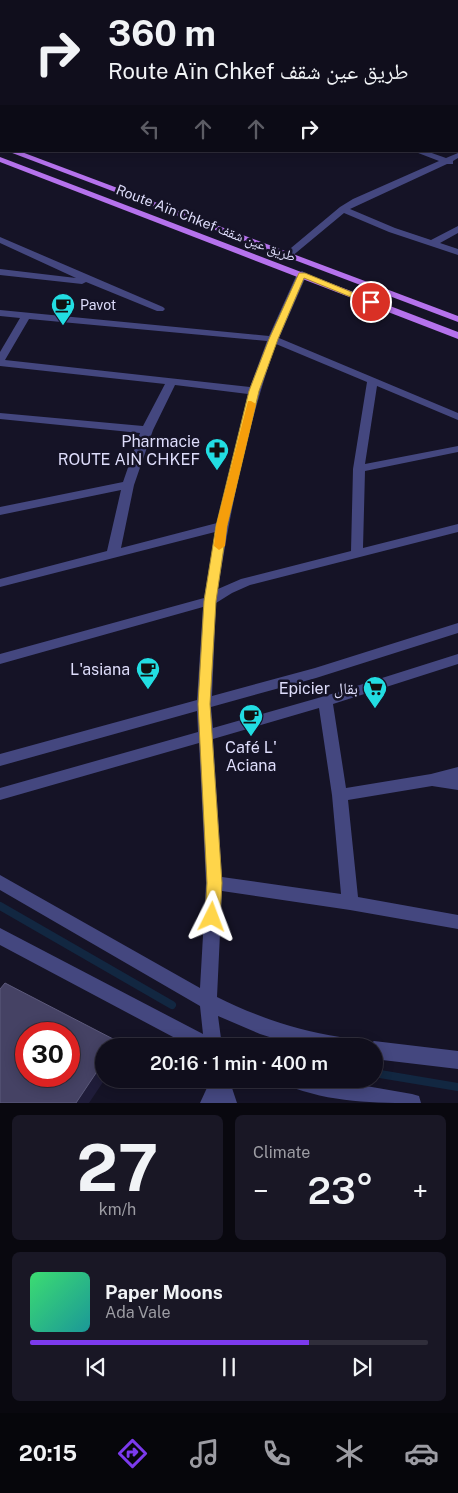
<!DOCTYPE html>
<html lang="en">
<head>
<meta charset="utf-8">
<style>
	body { margin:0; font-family:"Public Sans","Noto Naskh Arabic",sans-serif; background:#191725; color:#f1f3f6; height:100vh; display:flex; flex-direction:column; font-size:19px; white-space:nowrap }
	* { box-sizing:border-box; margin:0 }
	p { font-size:16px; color:#9c9ca3 }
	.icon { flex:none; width:28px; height:28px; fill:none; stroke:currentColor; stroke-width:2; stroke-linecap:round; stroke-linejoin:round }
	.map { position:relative; height:1103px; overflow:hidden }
	.side { display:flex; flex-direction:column; gap:12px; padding:12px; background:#09080f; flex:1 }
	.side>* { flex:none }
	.guide { position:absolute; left:0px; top:0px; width:459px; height:152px; box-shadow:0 2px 12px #0003,0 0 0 1px #302e3b; background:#100e1c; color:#f1f3f6; overflow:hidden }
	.speed { position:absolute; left:15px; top:1022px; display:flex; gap:10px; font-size:25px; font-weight:700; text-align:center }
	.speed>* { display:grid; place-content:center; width:65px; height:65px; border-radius:50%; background:#100e1c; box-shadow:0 2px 12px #0003,0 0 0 1px #302e3b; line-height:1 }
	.speed .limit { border:8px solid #d22; background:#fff; color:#111 }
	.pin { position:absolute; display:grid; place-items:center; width:42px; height:42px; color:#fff; margin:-21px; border:2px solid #fff; border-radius:50%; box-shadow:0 1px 5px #0007 }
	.me { position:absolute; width:55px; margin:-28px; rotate:3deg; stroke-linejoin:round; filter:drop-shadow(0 0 4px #0008) }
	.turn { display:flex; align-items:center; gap:18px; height:105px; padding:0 25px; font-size:22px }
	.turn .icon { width:65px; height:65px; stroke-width:2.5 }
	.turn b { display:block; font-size:35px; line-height:42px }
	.lanes { display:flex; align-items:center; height:48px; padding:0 25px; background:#0003; justify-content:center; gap:25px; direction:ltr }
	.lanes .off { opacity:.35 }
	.big { font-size:38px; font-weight:600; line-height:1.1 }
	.side .card { flex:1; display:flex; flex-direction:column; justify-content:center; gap:8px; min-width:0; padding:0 18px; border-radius:8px; background:#191725 }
	.side .dial { align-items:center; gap:0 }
	.dial b { font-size:65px; line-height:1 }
	.song { display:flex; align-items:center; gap:15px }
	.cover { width:60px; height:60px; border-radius:8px; background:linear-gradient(135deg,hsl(140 70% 55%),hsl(180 70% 35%)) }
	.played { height:5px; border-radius:2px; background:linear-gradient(90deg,#7c3aed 70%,#302e3b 70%) }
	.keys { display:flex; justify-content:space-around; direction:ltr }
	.heat { display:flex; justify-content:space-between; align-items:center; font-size:28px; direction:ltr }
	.side .tiles { flex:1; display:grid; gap:12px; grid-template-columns:1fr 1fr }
	.card:last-child { grid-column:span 2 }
	.trip { position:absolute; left:95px; top:1038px; width:288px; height:50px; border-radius:25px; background:#100e1c; box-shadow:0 2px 12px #0003,0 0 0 1px #302e3b; font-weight:600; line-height:50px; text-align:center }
	.dock { display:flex; height:80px; justify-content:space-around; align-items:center; background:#06060b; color:#9c9ca3 }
	.dock .icon { width:35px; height:35px }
	.dock .on { color:#7c3aed }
	.dock b { font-size:22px; color:#f1f3f6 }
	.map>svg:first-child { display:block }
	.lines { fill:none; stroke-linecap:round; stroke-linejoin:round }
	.stream { stroke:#122741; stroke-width:8 }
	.minor { fill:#44477f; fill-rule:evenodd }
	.major { fill:#b572ec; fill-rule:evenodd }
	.shaded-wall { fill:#1f1c39 }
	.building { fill:#454264; stroke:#5d5a7c; fill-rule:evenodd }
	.route { fill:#ffd54a; stroke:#a68a30 }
	.slow { fill:#f59e0b }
	.labels { text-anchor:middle; stroke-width:5; stroke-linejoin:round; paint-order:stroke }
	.far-street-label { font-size:14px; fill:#deddfb; stroke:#151326 }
	.far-poi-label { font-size:14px; fill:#deddfb; stroke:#151326; text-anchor:start }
	.poi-label { font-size:16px; fill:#deddfb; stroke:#151326; text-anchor:end }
</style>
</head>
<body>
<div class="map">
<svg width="458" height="1103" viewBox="0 0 458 1103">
	<rect width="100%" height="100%" fill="#151326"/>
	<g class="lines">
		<!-- stream -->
		<g class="stream">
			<polyline points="0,906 172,1005"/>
			<polyline points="253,1045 255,1046"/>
			<polyline points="374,1073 458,1087"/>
		</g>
		<!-- minor -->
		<g class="minor">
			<rect x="0" y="4" width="1" height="4"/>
			<polygon points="413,151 426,151 446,158 458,153 458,158 453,161 453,164 447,164 350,209 395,228 431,240 458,226 458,233 440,243 458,249 458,255 389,232 344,213 291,257 285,257 285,253 340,207 353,199 439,161"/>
			<polygon points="0,237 163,307 165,309 163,311 157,311 86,282 82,284 0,275 0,269 76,278 0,243"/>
			<path d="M302 271 307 274 279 338 458 413V420L377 386 365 464 458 446V452L365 471 363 548 458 524V532L250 585 232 593 216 603 212 696 315 668 458 623V633L316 678 211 707 213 728 325 696 458 654V664L333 704 346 788 431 774 458 767V790L432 786 348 800 358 897 458 915V929L350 910 222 891 217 997C257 1017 296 1030 340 1037L346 1040 349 1046H298L260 1034 218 1016 222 1046H190L0 945V928L203 1034 200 1006 0 890V875L200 988 206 883 199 743 0 800V788L198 732 197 711 0 766V754L197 700 203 607 0 664V654L204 598 215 532 0 587V579L107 551 121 490 0 515V507L123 482 140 433 0 419V413L143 426 165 384 0 366V352L20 318 0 316V310L269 336 297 274ZM29 319 267 341 250 387 5 360ZM276 344 367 382 353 469 351 551 241 579 218 589C231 506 248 423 276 344ZM175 385 248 394 217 523 121 548 134 485 153 430ZM319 708 332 795 341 894 222 877 213 739Z"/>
			<polygon points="374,1041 458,1051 458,1069 374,1059 374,1046 367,1046"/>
			<polygon points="211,1079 229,1079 237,1103 200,1103"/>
			<path d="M284 1079H326L412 1094 419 1096 421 1103C374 1103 331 1103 286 1085Z"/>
		</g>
		<!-- major -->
		<g class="major">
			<rect x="0" y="145" width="1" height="5"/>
			<polygon points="7,151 19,151 458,316 458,322"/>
			<polygon points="0,157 458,332 458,339 0,162"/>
		</g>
	</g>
	<!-- shaded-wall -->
	<g class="shaded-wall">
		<polygon points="117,1041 118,1046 113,1046"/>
		<polygon points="104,1061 104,1079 105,1079 89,1103 76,1103"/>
	</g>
	<!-- building -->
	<path class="building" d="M5 983 117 1041 113 1046H104V1061L76 1103H0V989ZM26 1034H69V1076H26Z"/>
	<!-- route -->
	<polygon class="route" points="299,273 305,273 376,302 371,305 368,304 304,278 278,339 259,391 227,526 216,601 210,704 222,883 220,917 218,922 212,924 207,922 205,917 207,883 198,704 204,601 216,526 249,391 269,339"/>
	<!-- slow -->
	<polygon class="slow" points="248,401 251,401 256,404 227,526 225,546 219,550 214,546 216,526"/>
	<!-- icons -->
	<defs>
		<g id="cafe-pin" transform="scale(1.25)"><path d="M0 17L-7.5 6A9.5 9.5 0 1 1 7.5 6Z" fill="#22dde2" stroke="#151326"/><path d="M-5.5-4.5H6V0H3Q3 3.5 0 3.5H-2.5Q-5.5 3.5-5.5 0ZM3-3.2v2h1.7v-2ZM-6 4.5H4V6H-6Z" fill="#111"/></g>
		<g id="pharmacy-pin" transform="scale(1.25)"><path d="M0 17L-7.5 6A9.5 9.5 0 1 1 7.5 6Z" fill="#22dde2" stroke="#151326"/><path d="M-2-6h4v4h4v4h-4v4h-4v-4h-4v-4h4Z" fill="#111"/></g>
		<g id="supermarket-pin" transform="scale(1.25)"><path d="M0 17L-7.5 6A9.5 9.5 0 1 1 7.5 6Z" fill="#22dde2" stroke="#151326"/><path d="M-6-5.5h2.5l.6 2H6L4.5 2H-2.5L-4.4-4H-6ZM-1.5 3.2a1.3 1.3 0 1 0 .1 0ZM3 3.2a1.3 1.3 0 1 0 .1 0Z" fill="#111"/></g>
	</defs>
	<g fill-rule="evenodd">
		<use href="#cafe-pin" x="63" y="305"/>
		<use href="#pharmacy-pin" x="217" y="450"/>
		<use href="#cafe-pin" x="148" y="669"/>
		<use href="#supermarket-pin" x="375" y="688"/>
		<use href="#cafe-pin" x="251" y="716"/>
	</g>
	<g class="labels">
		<!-- far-street labels -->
		<g class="far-street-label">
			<text transform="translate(206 223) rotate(21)" y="5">Route Aïn Chkef طريق عين شقف</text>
		</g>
		<!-- far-poi labels -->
		<g class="far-poi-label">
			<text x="80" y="310">Pavot</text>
		</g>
		<!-- poi labels -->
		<g class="poi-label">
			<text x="200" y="447">Pharmacie<tspan x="200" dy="18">ROUTE AIN CHKEF</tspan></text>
			<text x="130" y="675">L'asiana</text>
			<text x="358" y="694">Epicier بقال</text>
			<text x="251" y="753" text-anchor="middle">Café L'<tspan x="251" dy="18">Aciana</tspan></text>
		</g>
	</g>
</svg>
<div class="speed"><div class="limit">30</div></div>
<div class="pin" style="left:371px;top:302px;background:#d93025"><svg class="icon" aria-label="arrive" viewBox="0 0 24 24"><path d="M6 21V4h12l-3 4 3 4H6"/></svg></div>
<svg class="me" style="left:212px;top:917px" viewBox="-20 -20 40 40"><path d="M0-17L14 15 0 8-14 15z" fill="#ffd54a" stroke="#fff" stroke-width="4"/></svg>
<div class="trip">20:16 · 1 min · 400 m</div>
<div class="guide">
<div class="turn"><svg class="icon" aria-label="right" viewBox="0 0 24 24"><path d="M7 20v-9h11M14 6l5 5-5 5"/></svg><div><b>360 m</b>Route Aïn Chkef طريق عين شقف</div></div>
<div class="lanes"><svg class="icon off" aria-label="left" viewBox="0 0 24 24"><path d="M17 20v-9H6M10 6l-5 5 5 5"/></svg><svg class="icon off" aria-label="ahead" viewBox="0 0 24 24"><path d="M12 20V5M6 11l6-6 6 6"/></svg><svg class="icon off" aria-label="ahead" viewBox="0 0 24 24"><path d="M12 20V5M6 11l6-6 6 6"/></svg><svg class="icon" aria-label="right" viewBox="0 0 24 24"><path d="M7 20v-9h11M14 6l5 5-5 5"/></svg></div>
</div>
</div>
<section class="side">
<div class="tiles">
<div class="card dial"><b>27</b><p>km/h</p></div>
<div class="card"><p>Climate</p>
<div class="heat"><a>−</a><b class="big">23°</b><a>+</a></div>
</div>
<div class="card">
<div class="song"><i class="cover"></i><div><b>Paper Moons</b><p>Ada Vale</p></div></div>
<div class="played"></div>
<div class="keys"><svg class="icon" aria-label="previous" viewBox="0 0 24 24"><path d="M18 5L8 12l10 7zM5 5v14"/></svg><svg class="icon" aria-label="pause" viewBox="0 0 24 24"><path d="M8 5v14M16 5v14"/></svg><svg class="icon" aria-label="next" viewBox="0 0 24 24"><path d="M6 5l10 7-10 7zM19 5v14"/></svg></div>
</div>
</div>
</section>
<nav class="dock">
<b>20:15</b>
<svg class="icon on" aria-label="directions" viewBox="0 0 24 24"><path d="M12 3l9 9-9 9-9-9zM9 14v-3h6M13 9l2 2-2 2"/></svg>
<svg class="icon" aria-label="music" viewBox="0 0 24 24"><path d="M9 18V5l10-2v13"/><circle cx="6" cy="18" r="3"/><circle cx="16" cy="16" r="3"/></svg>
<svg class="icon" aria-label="phone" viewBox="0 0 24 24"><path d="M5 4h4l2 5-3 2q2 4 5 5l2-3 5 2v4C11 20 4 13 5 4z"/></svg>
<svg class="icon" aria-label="climate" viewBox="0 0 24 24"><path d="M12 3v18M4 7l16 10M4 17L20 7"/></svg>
<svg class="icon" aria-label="car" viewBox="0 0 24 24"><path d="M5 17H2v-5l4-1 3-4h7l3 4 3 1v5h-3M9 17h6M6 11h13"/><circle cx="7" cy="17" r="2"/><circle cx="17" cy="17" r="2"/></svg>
</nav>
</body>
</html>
